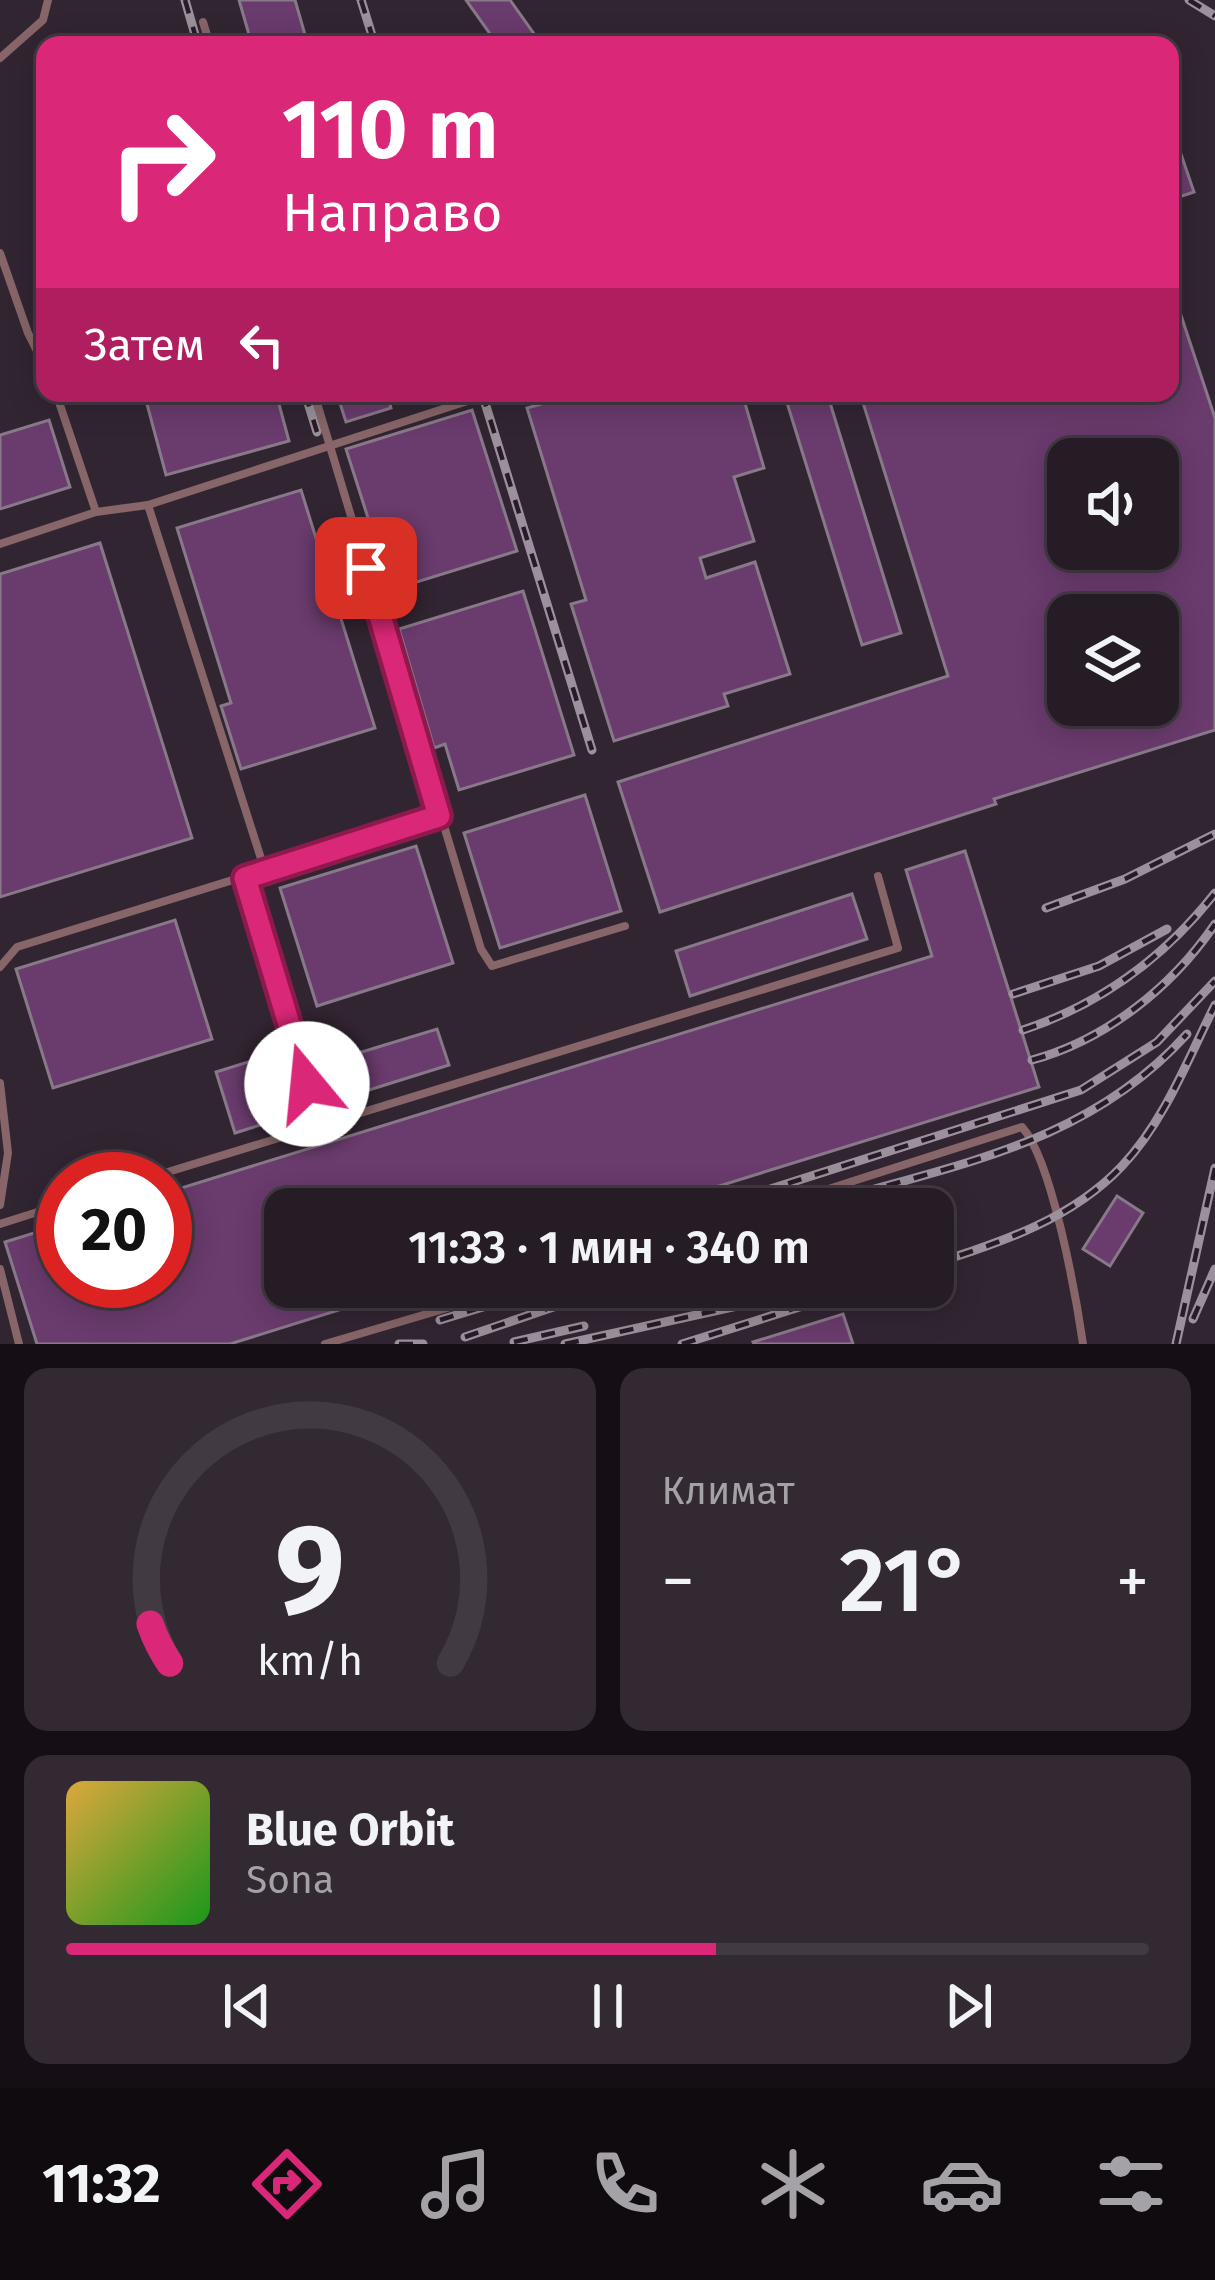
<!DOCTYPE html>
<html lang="ru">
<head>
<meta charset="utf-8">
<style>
	body { margin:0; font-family:"Fira Sans",sans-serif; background:#322932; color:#f1f3f6; height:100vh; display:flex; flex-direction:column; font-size:45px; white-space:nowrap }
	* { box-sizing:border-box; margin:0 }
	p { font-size:39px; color:#a4a1a7 }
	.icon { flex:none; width:66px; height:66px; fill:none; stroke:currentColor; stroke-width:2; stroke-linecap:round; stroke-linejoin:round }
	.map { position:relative; height:1344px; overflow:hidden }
	.drawer { display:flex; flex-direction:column; gap:24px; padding:24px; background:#150f15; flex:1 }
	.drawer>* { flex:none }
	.guide { position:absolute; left:36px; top:36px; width:1143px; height:366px; border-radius:24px; box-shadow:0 6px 30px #0003,0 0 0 3px #423a43; background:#db2777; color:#fff; overflow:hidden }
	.buttons { position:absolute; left:1047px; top:438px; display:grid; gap:24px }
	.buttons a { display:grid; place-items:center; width:132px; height:132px; border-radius:24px; background:#261c26; box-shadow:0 6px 30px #0003,0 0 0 3px #423a43; font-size:60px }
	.speed { position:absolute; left:36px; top:1152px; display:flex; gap:24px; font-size:60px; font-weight:700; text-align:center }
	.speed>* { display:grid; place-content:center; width:156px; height:156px; border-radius:50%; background:#261c26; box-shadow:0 6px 30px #0003,0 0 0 3px #423a43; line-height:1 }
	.speed .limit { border:18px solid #d22; background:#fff; color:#111 }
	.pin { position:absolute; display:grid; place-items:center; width:102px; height:102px; color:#fff; margin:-51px; border-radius:24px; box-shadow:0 6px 18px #0006 }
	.me { position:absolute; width:132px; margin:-66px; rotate:343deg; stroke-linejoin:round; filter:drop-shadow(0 0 9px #0008) }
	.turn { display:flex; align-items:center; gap:42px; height:252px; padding:0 48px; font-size:54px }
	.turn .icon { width:156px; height:156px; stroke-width:2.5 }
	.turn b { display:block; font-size:84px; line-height:102px }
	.then { display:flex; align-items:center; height:114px; padding:0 48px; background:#0003; gap:24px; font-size:45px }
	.big { font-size:90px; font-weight:600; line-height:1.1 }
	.drawer .tile { flex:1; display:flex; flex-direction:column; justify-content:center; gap:18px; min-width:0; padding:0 42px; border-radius:24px; background:#322932 }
	.drawer .dial { align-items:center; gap:0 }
	.dial svg { height:312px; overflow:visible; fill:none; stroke:#423a43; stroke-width:7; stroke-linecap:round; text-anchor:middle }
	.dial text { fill:#f1f3f6; stroke:none }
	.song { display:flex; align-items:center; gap:36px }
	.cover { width:144px; height:144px; border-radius:18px; background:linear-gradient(135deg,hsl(40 70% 55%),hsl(120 70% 35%)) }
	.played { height:12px; border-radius:6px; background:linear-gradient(90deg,#db2777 60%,#423a43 60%) }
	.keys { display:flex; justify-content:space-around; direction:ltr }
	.heat { display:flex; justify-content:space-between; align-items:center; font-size:66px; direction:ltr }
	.drawer .tiles { flex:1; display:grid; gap:24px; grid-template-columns:1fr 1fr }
	.tile:last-child { grid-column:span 2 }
	.trip { position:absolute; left:264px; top:1188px; width:690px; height:120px; border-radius:24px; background:#261c26; box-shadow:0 6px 30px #0003,0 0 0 3px #423a43; font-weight:600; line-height:120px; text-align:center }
	.tabs { display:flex; height:192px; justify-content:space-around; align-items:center; background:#0f0b0f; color:#a4a1a7 }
	.tabs .icon { width:84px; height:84px }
	.tabs .selected { color:#db2777 }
	.tabs b { font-size:54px; color:#f1f3f6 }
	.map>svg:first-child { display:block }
	.building { fill:#6a3b6d; stroke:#887989; stroke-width:3; fill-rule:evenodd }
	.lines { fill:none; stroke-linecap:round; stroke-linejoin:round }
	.lane { stroke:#876568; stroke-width:8 }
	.rail-casing { stroke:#9b909b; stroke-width:9 }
	.rail { stroke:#281b28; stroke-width:4.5; stroke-dasharray:14; stroke-linecap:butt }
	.route-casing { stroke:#8e194d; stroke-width:30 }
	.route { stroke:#db2777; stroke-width:21 }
</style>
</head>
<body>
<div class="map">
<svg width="1215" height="1344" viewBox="0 0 1215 1344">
	<rect width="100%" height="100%" fill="#322532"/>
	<!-- building -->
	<g class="building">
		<polygon points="239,0 295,0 308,45 252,45"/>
		<polygon points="466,0 510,0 542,45 498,45"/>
		<polygon points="1170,122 1194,192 1170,200"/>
		<path d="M1170 282 1215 418V730L994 799 996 804 660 912 618 782 948 676 860 393H1170ZM1068 459H1158V549H1068ZM1068 615H1158V705H1068Z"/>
		<polygon points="144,393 276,393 289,441 166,475"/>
		<polygon points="352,393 387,393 391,408 346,422 338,397"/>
		<polygon points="580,393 742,393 764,468 734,477 754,541 700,558 706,578 755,562 790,674 724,694 728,706 614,741 571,604 586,600 527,408"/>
		<polygon points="784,393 827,393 901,633 862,645"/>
		<polygon points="472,410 517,551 391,590 346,449"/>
		<polygon points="49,420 70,487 0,509 0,435"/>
		<polygon points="301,490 375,728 241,769 221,706 231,703 177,528"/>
		<polygon points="100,543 192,838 0,897 0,574"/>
		<polygon points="523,591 574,755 459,790 445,744 434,748 399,629"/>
		<polygon points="585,795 621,911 500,948 464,833"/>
		<polygon points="416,846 453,963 317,1006 280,888"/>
		<polygon points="965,851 1039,1087 664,1203 665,1209 285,1209 285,1287 406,1289 230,1344 37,1344 5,1242 63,1224 63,1281 165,1281 165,1193 932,956 906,870"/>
		<polygon points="852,894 867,939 690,996 676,951"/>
		<polygon points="175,920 212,1039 53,1088 16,969"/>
		<polygon points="437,1029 449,1065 356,1094 345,1057"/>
		<polygon points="267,1056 286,1117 235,1133 216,1072"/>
		<polygon points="1117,1196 1143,1213 1110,1266 1083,1249"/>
		<polygon points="843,1314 853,1344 754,1344 753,1342"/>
	</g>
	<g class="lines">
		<!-- lane -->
		<g class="lane">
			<polyline points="203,22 210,45"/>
			<polyline points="0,58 43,20 48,0"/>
			<polyline points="0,253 28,333 45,367"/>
			<polyline points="56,393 96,512"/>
			<polyline points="314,393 481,949 492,966 625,926"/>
			<polyline points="148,505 265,871"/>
			<polyline points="0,544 96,512 148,505 492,393"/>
			<polyline points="245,877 319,1126"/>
			<polyline points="0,967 17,947 439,816"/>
			<polyline points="0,1083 8,1153 0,1205"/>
			<polyline points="145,1179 898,948 878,876"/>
			<path d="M766 1209 1022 1127C1052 1160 1076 1296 1083 1344"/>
			<polyline points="0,1224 63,1204"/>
			<polyline points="0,1269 19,1344"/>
			<polyline points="325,1344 518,1287"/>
		</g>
		<!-- rail casing -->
		<g class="rail-casing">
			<g id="rail">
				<polyline points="185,0 198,45"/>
				<polyline points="361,0 375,45"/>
				<polyline points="1189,0 1215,16"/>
				<polyline points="305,393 317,432"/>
				<polyline points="482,393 592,750"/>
				<polyline points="1046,908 1125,879 1215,834"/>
				<polyline points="1013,994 1099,966 1167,929"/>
				<path d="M1023 1030C1101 1004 1164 958 1215 893"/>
				<path d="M1032 1060C1106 1040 1172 987 1215 924"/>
				<polyline points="708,1209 1081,1090 1157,1042 1215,981"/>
				<path d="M806 1209C946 1165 1083 1149 1187 1034"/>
				<path d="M933 1264C1001 1242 1071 1220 1122 1166 1164 1122 1188 1059 1215 1005"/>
				<polyline points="1193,1319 1215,1269"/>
				<polyline points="440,1320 549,1287"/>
				<polyline points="465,1337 612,1287"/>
				<polyline points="514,1342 584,1326"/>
				<polyline points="399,1344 423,1344"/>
				<polyline points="565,1344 823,1287"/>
				<polyline points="682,1344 863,1287"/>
				<polyline points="1176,1344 1215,1168"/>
			</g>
		</g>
		<!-- rail -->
		<use href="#rail" class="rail"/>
	</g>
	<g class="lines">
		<!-- route casing -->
		<g class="route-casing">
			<polyline id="route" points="307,1084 245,878 439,816 366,568"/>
		</g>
		<!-- route -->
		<use href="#route" class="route"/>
	</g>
</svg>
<div class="buttons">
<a><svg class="icon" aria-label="sound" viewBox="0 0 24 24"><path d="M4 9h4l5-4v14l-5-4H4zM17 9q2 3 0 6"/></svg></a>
<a><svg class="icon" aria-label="layers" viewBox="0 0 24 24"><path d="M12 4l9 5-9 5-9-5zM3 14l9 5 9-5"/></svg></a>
</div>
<div class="speed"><div class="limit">20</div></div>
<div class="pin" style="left:366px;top:568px;background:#d93025"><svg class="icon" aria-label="arrive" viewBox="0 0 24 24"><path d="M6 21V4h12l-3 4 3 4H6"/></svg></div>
<svg class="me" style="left:307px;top:1084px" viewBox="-20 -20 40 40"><circle r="19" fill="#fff"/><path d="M0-13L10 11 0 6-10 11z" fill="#db2777"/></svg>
<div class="trip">11:33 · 1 мин · 340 m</div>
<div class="guide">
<div class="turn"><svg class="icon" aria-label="right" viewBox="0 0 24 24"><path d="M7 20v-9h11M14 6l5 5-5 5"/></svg><div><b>110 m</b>Направо</div></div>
<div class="then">Затем<svg class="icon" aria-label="left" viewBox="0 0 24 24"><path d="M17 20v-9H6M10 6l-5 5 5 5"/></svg></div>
</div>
</div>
<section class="drawer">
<div class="tiles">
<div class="tile dial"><svg viewBox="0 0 100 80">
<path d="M14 69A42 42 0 1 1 86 69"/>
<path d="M14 69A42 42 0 0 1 9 59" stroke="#db2777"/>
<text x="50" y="56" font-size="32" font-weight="700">9</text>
<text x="50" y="72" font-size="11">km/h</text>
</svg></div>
<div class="tile"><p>Климат</p>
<div class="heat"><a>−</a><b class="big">21°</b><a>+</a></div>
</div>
<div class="tile">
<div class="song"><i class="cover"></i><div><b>Blue Orbit</b><p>Sona</p></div></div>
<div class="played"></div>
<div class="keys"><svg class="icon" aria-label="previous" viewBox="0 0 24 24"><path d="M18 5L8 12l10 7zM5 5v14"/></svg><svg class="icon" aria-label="pause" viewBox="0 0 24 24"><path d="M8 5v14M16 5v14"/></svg><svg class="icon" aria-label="next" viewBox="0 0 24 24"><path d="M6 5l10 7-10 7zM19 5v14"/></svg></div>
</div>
</div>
</section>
<nav class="tabs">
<b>11:32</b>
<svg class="icon selected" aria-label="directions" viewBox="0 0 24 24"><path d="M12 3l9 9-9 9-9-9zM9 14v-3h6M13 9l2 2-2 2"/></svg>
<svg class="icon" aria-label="music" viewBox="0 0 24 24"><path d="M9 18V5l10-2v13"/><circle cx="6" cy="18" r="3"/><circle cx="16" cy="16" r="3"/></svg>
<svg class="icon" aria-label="phone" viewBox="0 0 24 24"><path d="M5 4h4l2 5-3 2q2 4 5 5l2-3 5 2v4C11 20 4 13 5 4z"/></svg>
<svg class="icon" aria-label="climate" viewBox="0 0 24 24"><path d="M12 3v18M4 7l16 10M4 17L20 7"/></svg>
<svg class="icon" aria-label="car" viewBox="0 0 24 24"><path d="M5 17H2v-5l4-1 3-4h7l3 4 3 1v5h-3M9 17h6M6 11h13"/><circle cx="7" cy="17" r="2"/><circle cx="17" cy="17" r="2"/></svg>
<svg class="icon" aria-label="filters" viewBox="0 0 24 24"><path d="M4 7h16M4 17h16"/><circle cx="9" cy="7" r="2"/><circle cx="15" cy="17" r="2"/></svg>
</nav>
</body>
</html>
